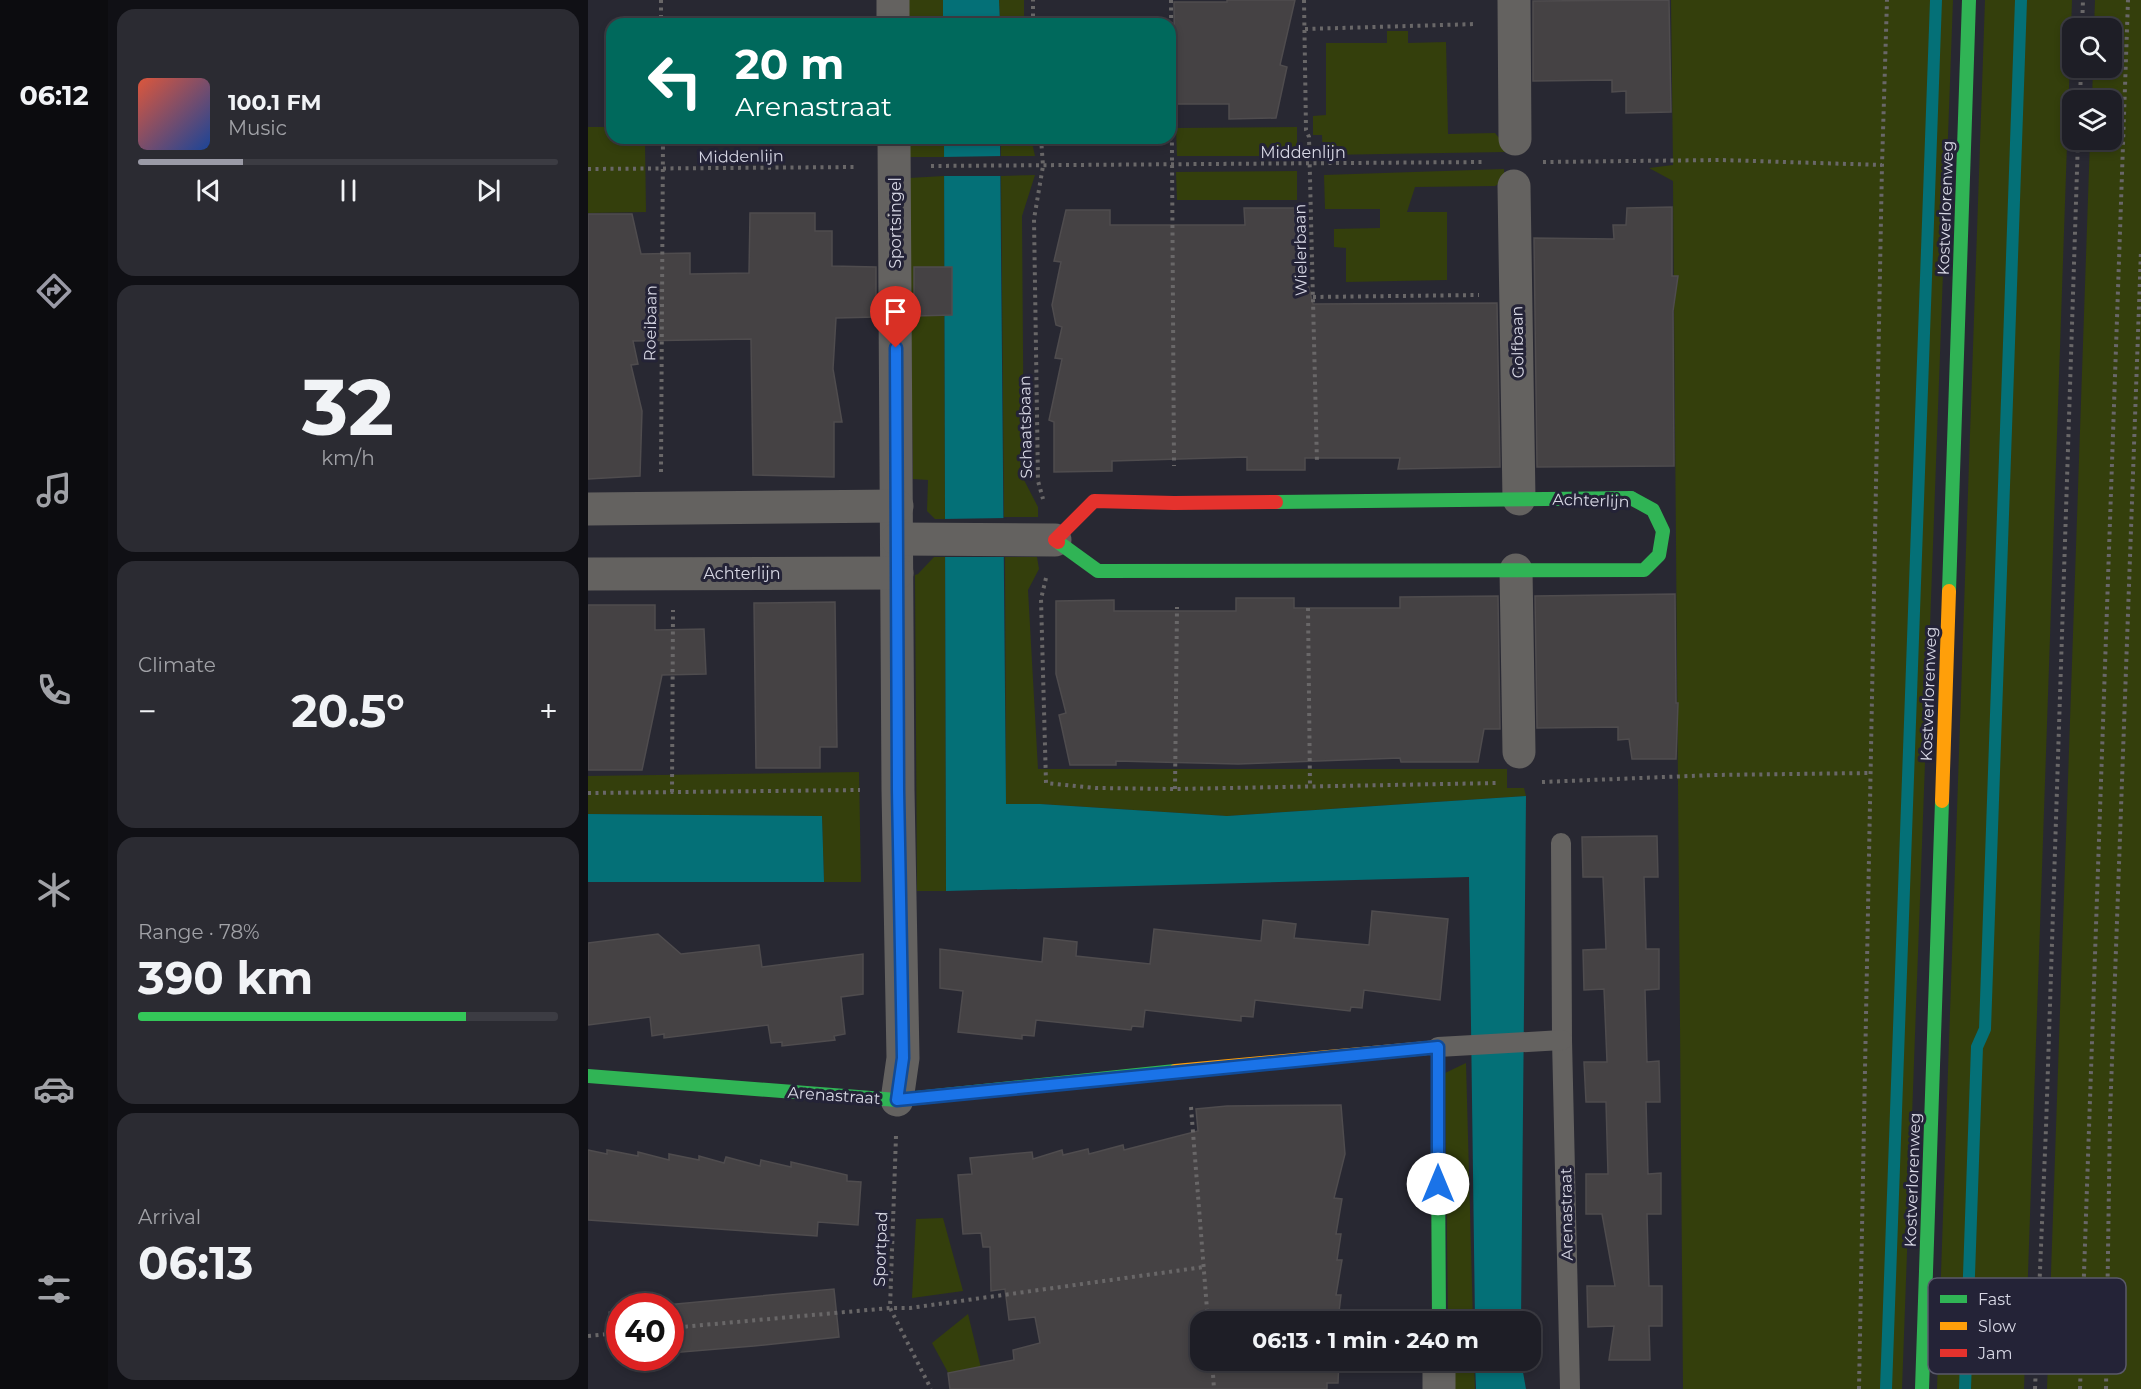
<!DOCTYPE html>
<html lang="en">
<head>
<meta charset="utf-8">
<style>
	body { margin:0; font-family:Montserrat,sans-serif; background:#2b2b32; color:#f1f3f6; height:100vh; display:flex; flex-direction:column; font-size:22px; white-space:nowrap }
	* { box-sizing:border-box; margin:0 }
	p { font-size:20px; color:#a1a2a7 }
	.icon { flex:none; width:33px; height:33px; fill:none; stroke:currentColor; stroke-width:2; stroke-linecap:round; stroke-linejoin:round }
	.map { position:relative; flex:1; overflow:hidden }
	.drawer { display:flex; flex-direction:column; gap:9px; padding:9px; background:#101015; width:480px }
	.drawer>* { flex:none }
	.banner { position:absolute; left:18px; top:18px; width:570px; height:126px; border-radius:18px; box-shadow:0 3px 9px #0003,0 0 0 2px #3c3c43; background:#00695c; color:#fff; overflow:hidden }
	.fabs { position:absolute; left:1474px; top:18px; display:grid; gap:12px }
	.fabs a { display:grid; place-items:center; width:60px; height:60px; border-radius:12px; background:#1e1e26; box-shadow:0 3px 9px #0003,0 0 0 2px #3c3c43; font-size:30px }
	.speed { position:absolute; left:18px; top:1293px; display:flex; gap:12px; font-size:30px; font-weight:700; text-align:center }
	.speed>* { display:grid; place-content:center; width:78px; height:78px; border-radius:50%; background:#1e1e26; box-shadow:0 3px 9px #0003,0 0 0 2px #3c3c43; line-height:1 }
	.speed .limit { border:9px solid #d22; background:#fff; color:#111 }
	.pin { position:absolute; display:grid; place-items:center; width:51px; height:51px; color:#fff; margin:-62px -26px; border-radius:50% 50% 50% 0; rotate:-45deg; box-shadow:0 0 6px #0007 }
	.pin .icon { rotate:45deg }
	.me { position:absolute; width:66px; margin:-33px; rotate:0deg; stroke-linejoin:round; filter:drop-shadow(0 0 4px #0008) }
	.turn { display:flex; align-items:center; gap:21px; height:126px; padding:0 30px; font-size:27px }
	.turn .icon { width:78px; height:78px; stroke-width:2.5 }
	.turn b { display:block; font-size:42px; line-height:51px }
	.big { font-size:45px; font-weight:700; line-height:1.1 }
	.drawer .widget { flex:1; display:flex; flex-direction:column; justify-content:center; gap:9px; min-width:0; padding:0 21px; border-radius:18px; background:#2b2b32 }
	.drawer .dial { align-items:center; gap:0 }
	.dial b { font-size:78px; line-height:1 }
	.song { display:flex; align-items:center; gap:18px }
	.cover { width:72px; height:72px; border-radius:9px; background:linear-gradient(135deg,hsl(10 70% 55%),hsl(220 70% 35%)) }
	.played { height:6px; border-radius:3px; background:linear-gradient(90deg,#9a9aa6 25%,#3c3c43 25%) }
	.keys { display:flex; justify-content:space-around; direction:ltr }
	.heat { display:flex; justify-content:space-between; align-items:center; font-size:33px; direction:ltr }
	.charge { height:9px; border-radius:4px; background:linear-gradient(90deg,#34c759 78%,#3c3c43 0) }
	.trip { position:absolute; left:602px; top:1311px; width:351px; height:60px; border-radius:18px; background:#1e1e26; box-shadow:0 3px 9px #0003,0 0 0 2px #3c3c43; font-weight:700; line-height:60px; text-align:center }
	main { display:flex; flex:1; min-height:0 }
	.tab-bar { display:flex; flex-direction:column; width:108px; justify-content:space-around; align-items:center; background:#0c0c0f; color:#a1a2a7 }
	.tab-bar .icon { width:42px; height:42px }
	.tab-bar .current { color:#9a9aa6 }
	.tab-bar b { font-size:27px; color:#f1f3f6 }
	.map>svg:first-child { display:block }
	.green { fill:#343f0c }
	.water { fill:#047077 }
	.pier { fill:#282832 }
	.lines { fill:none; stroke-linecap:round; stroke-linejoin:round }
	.stream { stroke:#047077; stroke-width:12 }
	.building { fill:#454244; stroke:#4f4c4e; stroke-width:1.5 }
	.path { stroke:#696768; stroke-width:4; stroke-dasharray:3 4.5; stroke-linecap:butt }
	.lane { stroke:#646260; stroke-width:20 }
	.street { stroke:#646260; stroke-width:33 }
	.fast { stroke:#30b455; stroke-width:14 }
	.slow { stroke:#ff9f0a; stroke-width:14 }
	.jam { stroke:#e5322d; stroke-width:14 }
	.route-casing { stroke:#114b97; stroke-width:15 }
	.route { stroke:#1a73e8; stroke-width:10 }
	.labels { text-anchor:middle; stroke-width:6; stroke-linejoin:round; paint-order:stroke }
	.street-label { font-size:16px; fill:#d8d8e5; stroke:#242337 }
	.key { fill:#242337; stroke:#5a596b; stroke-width:1.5 }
	.key-label { font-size:16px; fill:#d8d8e5 }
</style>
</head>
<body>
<main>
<nav class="tab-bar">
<b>06:12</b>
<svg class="icon current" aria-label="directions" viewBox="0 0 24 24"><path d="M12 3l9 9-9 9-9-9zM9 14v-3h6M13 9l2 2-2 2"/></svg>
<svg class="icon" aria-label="music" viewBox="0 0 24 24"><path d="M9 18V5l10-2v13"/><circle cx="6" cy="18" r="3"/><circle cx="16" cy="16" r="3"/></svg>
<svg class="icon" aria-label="phone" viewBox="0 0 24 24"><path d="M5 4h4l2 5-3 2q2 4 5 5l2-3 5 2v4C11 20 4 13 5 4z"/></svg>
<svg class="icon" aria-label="climate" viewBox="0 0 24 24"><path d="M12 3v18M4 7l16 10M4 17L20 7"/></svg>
<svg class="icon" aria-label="car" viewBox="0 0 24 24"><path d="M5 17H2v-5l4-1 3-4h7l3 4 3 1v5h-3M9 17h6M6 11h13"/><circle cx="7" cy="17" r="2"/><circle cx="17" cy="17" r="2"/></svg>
<svg class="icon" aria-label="filters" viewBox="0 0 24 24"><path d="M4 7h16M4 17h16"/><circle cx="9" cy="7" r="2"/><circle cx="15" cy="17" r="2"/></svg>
</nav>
<section class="drawer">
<div class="widget">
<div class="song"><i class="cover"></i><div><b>100.1 FM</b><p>Music</p></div></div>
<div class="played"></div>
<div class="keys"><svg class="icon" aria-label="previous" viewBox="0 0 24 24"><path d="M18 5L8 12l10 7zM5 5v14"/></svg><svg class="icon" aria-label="pause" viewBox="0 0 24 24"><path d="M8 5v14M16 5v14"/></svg><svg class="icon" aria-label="next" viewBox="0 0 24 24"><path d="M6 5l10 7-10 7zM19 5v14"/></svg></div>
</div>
<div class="widget dial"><b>32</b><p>km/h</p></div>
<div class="widget"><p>Climate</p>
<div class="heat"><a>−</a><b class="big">20.5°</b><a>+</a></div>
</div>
<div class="widget"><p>Range · 78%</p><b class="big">390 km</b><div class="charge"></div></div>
<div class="widget"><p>Arrival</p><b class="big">06:13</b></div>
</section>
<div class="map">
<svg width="1553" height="1389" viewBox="0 0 1553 1389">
	<rect width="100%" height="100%" fill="#282832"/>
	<!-- green -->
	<g class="green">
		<polygon points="319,0 355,0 355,24 320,24"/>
		<polygon points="411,0 436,0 436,24 412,24"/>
		<polygon points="1083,0 1365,0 1314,1389 1095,1389 1085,181 1061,168 1085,165"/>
		<polygon points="1397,0 1484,0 1436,1389 1349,1389"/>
		<polygon points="1507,0 1553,0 1553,1389 1459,1389 1502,140 1524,140 1524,100 1504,100 1505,68 1524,68 1524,28 1506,28"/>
		<polygon points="799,31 820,31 820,43 858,42 860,134 907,133 917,145 917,152 735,155 734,135 725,135 725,116 738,115 738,43 799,43"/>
		<polygon points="0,127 24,127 24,138 69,138 70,142 57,143 58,212 0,213"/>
		<polygon points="709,127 709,156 589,156 588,128"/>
		<rect x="321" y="138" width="35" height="19"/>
		<polygon points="413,138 443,138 447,156 413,156"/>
		<polygon points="916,169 916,181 907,186 827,187 819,212 859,212 859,280 758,282 758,248 746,247 746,229 792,228 792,209 737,209 736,175"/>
		<polygon points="709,171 709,200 589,200 588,172"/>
		<polygon points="447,175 434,216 436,480 450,507 450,517 416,517 413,176"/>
		<polygon points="356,176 357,519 347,519 339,511 340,480 325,479 321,178"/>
		<polygon points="346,557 357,557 358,891 329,891 327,575 330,574"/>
		<polygon points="417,557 449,557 451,569 440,590 450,769 919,769 919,788 936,788 938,796 639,816 452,804 418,804"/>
		<polygon points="271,772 273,882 236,882 234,816 0,814 0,776"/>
		<polygon points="878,1063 885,1321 860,1321 857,1073"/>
		<polygon points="355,1218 375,1291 324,1298 328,1219"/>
		<polygon points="380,1314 398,1389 369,1389 344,1343"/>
		<polygon points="861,1361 886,1361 887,1389 861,1389"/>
	</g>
	<!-- water -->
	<g class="water">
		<polygon points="355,0 411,0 412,24 355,24"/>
		<polygon points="356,138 412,138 418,804 452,804 639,816 938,796 933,1321 887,1321 881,877 358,891"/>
		<polygon points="0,814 234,816 236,882 0,882"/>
		<polygon points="887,1361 933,1361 938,1389 888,1389"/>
	</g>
	<!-- pier -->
	<g class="pier">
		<polygon points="416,156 416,176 353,176 353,157"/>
		<polygon points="419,518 419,557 354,557 354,519"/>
	</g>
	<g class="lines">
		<!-- stream -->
		<g class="stream">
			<polyline points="1298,1389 1348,0"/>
			<polyline points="1377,1389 1389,1047 1397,1029 1433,0"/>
		</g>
	</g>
	<!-- building -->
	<g class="building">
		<polygon points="639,0 707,0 692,65 699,67 688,118 641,119 641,104 587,104 586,2 639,2"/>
		<polygon points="1081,0 1083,112 1038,113 1038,91 1024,92 1024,80 945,81 945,1"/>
		<polygon points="1084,207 1084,276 1090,276 1085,311 1086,466 949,467 946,238 1026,239 1025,225 1038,225 1039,208"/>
		<polygon points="656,208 708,208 716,238 713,257 725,304 909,303 912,467 810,469 812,458 717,458 717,470 659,470 659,457 524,461 524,471 466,472 466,422 461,420 474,359 467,358 474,327 468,325 464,305 473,262 466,261 478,210 522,210 522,225 657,225"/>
		<polygon points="162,213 227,213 227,231 244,231 244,266 288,267 288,317 248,318 245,369 254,422 246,422 246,477 165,475 163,339 45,341 50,364 43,365 54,411 52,476 0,479 0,214 44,214 53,254 102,253 102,274 161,273"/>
		<polygon points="326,267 364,267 364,315 326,316"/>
		<polygon points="1087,594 1088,703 1090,703 1088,759 1044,759 1041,739 1030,740 1030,727 949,728 947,596"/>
		<polygon points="910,596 912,729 896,729 890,762 813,762 812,758 650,764 528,761 528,765 482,765 471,715 478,713 468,674 468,601 526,600 526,611 648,611 648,598 706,598 706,608 812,608 812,597"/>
		<polygon points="247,602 249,747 232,747 232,768 168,768 166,603"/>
		<polygon points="0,605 67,605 67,630 116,629 118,674 74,675 54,770 0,770"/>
		<polygon points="1069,836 1070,877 1056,877 1058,949 1071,949 1071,989 1057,990 1059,1062 1071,1061 1072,1102 1058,1102 1060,1174 1073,1173 1073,1214 1059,1214 1061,1286 1074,1286 1074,1326 1061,1326 1062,1360 1021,1360 1026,1326 1000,1327 999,1286 1027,1286 1014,1214 998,1214 998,1174 1020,1174 1018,1102 998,1102 996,1062 1019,1062 1016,989 996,990 995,950 1018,949 1015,877 995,877 994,837"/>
		<polygon points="784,911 860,919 852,1000 776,990 774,1008 763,1007 762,1011 667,1000 665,1017 653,1016 653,1021 557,1010 555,1027 544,1026 543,1030 448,1020 446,1036 434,1035 434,1039 370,1032 375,991 352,988 352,949 454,962 456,938 489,942 488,956 562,964 566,929 673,941 675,920 708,924 706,938 781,945"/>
		<polygon points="70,934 93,954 171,945 174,967 275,954 275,994 253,997 257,1034 246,1036 247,1040 194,1046 194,1042 183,1043 180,1025 76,1038 76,1034 64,1036 62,1017 0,1025 0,943"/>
		<polygon points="753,1105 757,1154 746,1198 754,1199 748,1234 753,1234 749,1260 754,1260 748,1295 753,1295 750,1320 754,1322 612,1322 612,1360 751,1360 750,1383 739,1383 739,1389 362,1389 360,1373 426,1360 425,1350 452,1343 447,1317 421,1320 417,1289 403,1291 402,1247 395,1247 393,1233 375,1234 370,1175 384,1174 382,1158 444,1152 445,1159 474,1150 475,1155 500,1149 501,1154 535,1145 536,1150 610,1131 608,1109 639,1106"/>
		<polygon points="0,1150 19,1154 19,1150 50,1156 50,1152 81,1160 81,1154 111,1160 111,1156 136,1163 138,1157 172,1166 173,1160 203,1167 203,1162 259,1175 259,1181 273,1182 270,1225 230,1222 229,1236 0,1220"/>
		<polygon points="246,1289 251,1337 166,1346 82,1353 82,1306 67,1306"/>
		<polygon points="32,1310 32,1358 34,1358 27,1358 21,1312"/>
	</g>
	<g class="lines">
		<!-- path -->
		<g class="path">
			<polyline points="73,0 73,24"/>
			<polyline points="583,0 586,466"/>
			<polyline points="716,0 718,130 721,137 729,463"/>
			<polyline points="445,24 445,0"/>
			<polyline points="1494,28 1495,0"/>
			<polyline points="717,29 889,24"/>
			<polyline points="1492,100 1493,68"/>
			<polyline points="453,138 455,166 446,219 450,481 455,499"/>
			<polyline points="955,162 1133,160 1294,165"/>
			<polyline points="343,166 896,162"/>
			<polyline points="0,169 269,167"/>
			<polyline points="725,297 891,295"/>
			<polyline points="73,472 75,138"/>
			<polyline points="458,578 453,599 458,783 508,788 587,789 910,783"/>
			<polyline points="720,608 722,786"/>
			<polyline points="954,782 1126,775 1283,773"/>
			<polyline points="587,789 589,607"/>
			<polyline points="84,792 85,610"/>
			<polyline points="0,793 272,790"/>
			<polyline points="603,1107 620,1322"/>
			<polyline points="308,1136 302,1308 343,1389"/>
			<polyline points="82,1328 302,1308 322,1308 616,1267"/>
			<polyline points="0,1336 32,1333"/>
			<polyline points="624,1360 626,1389"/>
			<polyline points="1271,1389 1294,165 1299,0"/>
			<polyline points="1447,1389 1458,1128 1490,140"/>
			<polyline points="1492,1389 1540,0"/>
			<polyline points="1518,1389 1522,1116 1553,250"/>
		</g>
		<!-- lane -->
		<g class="lane">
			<polyline points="973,843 974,1040 982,1389"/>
			<polyline points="850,1047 974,1040"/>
		</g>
		<!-- street -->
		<g class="street">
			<polyline points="305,0 305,24"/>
			<polyline points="926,0 927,139"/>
			<polyline points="306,138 310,790 315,1058 309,1100"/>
			<polyline points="926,186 931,499"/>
			<polyline points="0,509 309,506"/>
			<polyline points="309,539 467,540"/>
			<polyline points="928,570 931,752"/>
			<polyline points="0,574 309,573"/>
			<polyline points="851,1360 851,1389"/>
		</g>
		<!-- fast -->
		<g class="fast">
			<polyline points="688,502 1043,498"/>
			<polyline points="470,542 510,571 1056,570 1071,555 1075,531 1065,510 1043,498"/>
			<polyline points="1361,591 1381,0"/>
			<polyline points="0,1076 309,1100 587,1071"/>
			<polyline points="850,1159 851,1322"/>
			<polyline points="1334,1389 1354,801"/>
		</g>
		<!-- slow -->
		<g class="slow">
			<polyline points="1354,801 1361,591"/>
			<polyline points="587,1071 850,1047 850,1159"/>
		</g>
		<!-- jam -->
		<polyline class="jam" points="470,542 467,540 506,501 586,503 688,502"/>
	</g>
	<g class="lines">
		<!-- route casing -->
		<g class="route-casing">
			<polyline id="route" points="308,348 310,790 315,1058 309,1100 850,1047 850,1184"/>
		</g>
		<!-- route -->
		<use href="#route" class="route"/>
	</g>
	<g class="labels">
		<!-- street labels -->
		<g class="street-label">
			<text x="715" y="158">Middenlijn</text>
			<text transform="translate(153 156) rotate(-1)" y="6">Middenlijn</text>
			<text transform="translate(1357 208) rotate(-88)" y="6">Kostverlorenweg</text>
			<text transform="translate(307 223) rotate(-90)" y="6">Sportsingel</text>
			<text transform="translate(712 250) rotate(-91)" y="6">Wielerbaan</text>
			<text transform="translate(62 323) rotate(-89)" y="6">Roeibaan</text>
			<text transform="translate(929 342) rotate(-91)" y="6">Golfbaan</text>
			<text transform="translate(437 427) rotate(-91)" y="6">Schaatsbaan</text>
			<text transform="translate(1003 500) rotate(2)" y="6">Achterlijn</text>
			<text x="154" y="579">Achterlijn</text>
			<text transform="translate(1340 694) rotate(-88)" y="6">Kostverlorenweg</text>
			<text transform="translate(246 1095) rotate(4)" y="6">Arenastraat</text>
			<text transform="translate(1324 1180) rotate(-88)" y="6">Kostverlorenweg</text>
			<text transform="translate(978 1214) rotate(-91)" y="6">Arenastraat</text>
			<text transform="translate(292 1249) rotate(-88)" y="6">Sportpad</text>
		</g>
	</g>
	<!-- legend -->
	<rect x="1340" y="1278" width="198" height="96" rx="9" class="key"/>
	<rect x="1352" y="1295" width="27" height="8" fill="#30b455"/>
	<rect x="1352" y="1322" width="27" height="8" fill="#ff9f0a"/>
	<rect x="1352" y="1349" width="27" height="8" fill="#e5322d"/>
	<g class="key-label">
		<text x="1390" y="1305">Fast</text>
		<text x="1390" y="1332">Slow</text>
		<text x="1390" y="1359">Jam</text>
	</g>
</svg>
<div class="fabs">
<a><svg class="icon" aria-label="search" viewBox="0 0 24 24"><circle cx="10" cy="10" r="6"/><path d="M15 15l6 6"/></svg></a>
<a><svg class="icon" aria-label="layers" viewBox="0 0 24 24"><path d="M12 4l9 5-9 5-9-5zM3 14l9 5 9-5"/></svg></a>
</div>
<div class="speed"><div class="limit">40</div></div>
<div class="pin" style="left:308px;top:348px;background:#d93025"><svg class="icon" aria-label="arrive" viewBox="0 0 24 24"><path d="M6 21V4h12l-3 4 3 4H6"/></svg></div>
<svg class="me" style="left:850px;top:1184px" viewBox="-20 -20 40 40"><circle r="19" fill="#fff"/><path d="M0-13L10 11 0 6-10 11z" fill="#1a73e8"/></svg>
<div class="trip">06:13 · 1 min · 240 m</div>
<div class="banner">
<div class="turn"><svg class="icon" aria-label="left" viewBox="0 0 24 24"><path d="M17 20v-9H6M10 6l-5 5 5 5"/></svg><div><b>20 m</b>Arenastraat</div></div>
</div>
</div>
</main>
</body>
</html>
